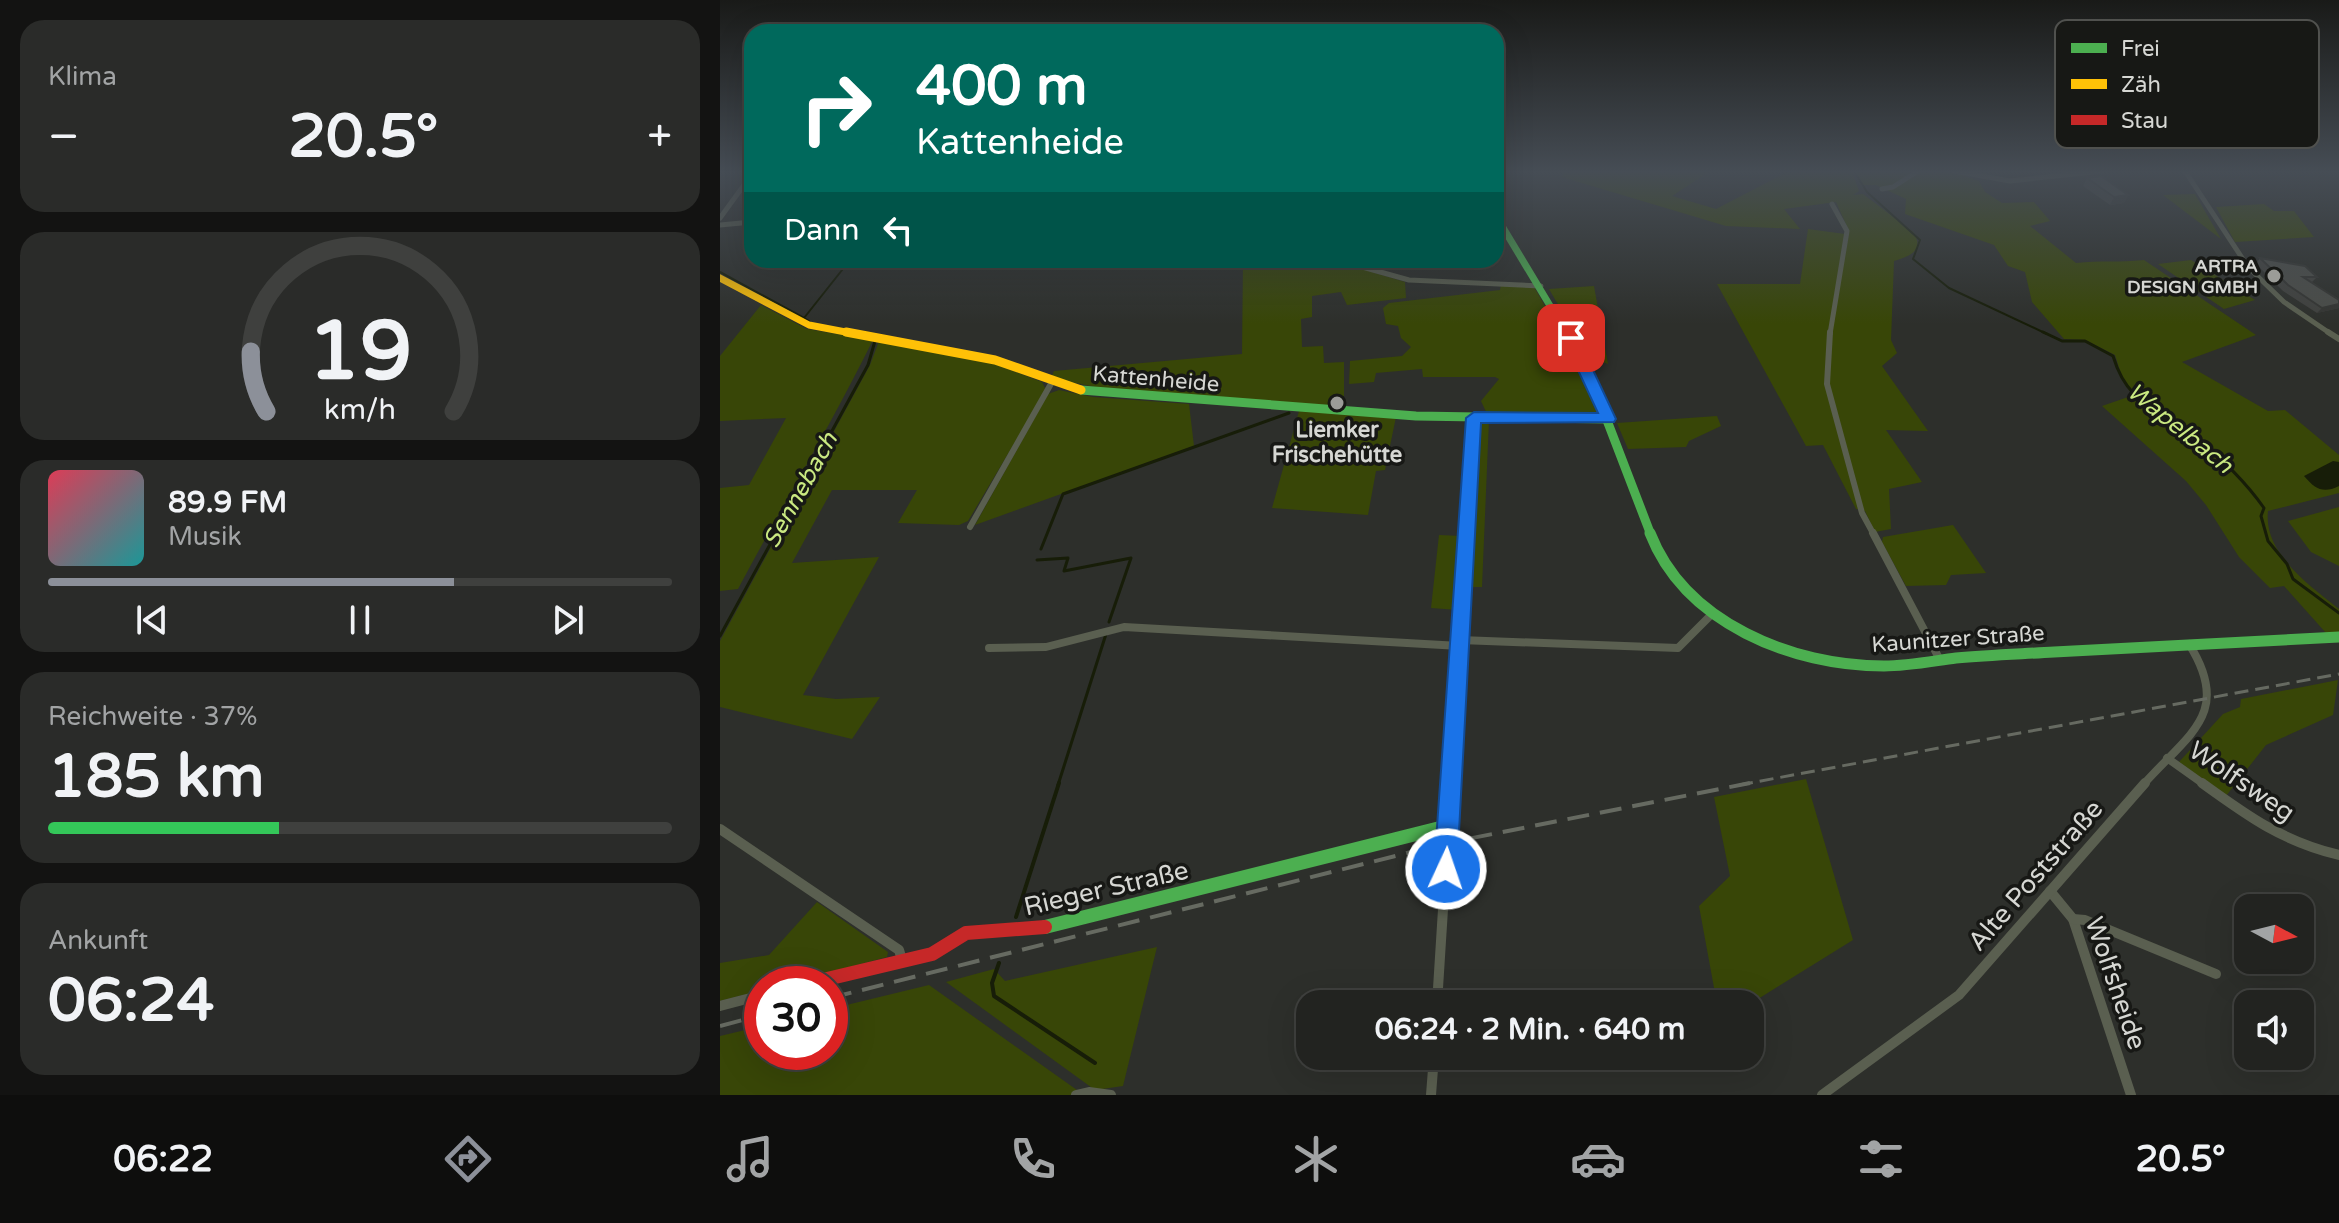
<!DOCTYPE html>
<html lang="de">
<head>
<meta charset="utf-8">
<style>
	body { margin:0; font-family:"Varela Round",sans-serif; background:#2a2b29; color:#f1f3f6; height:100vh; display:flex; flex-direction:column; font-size:30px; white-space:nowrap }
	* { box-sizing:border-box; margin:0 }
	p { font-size:26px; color:#a2a4a5 }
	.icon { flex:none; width:44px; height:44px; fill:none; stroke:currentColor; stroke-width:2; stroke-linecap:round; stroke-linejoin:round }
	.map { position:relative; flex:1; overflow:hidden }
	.panel { display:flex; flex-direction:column; gap:20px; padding:20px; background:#131312; width:720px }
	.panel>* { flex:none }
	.top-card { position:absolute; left:24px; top:24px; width:760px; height:244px; border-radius:24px; box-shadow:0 8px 32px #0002,0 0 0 2px #3f403e; background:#00695c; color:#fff; overflow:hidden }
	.needle { width:52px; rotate:97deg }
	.buttons { position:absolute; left:1514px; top:894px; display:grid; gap:16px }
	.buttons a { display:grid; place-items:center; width:80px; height:80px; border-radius:16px; background:#222320; box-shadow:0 8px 32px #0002,0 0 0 2px #3f403e; font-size:40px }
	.speed { position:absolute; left:24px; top:966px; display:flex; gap:16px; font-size:40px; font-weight:700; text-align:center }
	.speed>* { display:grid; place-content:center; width:104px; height:104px; border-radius:50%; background:#222320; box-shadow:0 8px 32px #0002,0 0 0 2px #3f403e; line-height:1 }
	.speed .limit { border:12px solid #d22; background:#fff; color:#111 }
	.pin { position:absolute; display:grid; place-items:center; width:68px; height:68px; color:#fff; margin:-34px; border-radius:16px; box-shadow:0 4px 12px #0006 }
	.me { position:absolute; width:88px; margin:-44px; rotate:3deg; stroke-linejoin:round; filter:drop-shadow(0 0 6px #0008) }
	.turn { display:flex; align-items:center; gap:28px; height:168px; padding:0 40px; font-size:36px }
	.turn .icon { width:104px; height:104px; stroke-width:2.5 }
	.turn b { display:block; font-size:56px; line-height:68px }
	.then { display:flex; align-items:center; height:76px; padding:0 40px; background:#0003; gap:16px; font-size:30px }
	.big { font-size:60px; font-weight:700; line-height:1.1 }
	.panel .widget { flex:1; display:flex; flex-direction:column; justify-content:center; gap:12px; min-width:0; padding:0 28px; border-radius:24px; background:#2a2b29 }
	.panel .dial { align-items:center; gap:0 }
	.dial svg { height:208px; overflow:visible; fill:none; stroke:#3f403e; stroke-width:7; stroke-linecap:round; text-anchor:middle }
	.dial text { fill:#f1f3f6; stroke:none }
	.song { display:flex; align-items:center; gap:24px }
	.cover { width:96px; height:96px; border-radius:12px; background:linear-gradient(135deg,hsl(350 70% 55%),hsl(180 70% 35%)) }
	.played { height:8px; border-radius:4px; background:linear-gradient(90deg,#8c9099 65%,#3f403e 65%) }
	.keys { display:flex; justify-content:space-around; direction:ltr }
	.heat { display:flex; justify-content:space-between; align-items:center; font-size:44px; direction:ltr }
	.charge { height:12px; border-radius:6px; background:linear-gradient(90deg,#34c759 37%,#3f403e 0) }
	.trip { position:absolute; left:576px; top:990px; width:468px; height:80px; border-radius:24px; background:#222320; box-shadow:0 8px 32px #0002,0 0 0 2px #3f403e; font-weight:700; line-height:80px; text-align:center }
	.menu { display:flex; height:128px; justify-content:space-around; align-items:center; background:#0e0e0d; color:#a2a4a5 }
	.menu .icon { width:56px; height:56px }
	.menu .active { color:#8c9099 }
	.menu b { font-size:36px; color:#f1f3f6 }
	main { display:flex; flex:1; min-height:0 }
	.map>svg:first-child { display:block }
	.green { fill:#384607 }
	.water { fill:#171d08 }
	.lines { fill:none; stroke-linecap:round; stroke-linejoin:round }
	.stream-far2 { stroke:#171d08; stroke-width:2 }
	.stream-far1 { stroke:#171d08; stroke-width:3 }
	.stream { stroke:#171d08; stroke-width:4 }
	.street-far3 { stroke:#5a5f50; stroke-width:5 }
	.street-far2 { stroke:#5a5f50; stroke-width:6 }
	.street-far1 { stroke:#5a5f50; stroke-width:8 }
	.street { stroke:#5a5f50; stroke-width:10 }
	.fast-far3 { stroke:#4caf50; stroke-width:7 }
	.fast-far2 { stroke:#4caf50; stroke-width:9 }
	.fast-far1 { stroke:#4caf50; stroke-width:11 }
	.fast { stroke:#4caf50; stroke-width:14 }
	.slow-far1 { stroke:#ffc107; stroke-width:7 }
	.slow { stroke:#ffc107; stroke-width:9 }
	.jam { stroke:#c62828; stroke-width:14 }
	.rail-far1 { stroke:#666a61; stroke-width:3; stroke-dasharray:14 7; stroke-linecap:butt }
	.rail { stroke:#666a61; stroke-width:4; stroke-dasharray:22 11; stroke-linecap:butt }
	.wall { fill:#40413e }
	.shaded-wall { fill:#343532 }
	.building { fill:#4a4c48; stroke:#343532; stroke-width:2 }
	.route { fill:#1a73e8; stroke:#114b97; stroke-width:2 }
	.poi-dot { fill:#9b9c98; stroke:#171815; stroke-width:3 }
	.labels { text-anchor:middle; stroke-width:7; stroke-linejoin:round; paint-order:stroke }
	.far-poi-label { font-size:18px; font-weight:bold; fill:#d6d7d3; stroke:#171815; text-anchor:end }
	.street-label { font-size:22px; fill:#d6d7d3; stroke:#171815 }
	.poi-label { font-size:22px; font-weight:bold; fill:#d6d7d3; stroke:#171815 }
	.water-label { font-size:24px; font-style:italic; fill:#cae981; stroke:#171815 }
	.near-street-label { font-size:26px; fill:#d6d7d3; stroke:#171815 }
	.key { fill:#171815; stroke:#50514e; stroke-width:2 }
	.key-label { font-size:22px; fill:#d6d7d3 }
</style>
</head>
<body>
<main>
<section class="panel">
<div class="widget"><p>Klima</p>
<div class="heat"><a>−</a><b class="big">20.5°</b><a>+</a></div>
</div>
<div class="widget dial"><svg viewBox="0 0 100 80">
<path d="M14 69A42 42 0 1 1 86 69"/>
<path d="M14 69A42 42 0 0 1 8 46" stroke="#8c9099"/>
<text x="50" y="56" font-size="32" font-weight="700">19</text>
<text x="50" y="72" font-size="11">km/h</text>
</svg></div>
<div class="widget">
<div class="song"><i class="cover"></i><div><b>89.9 FM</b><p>Musik</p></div></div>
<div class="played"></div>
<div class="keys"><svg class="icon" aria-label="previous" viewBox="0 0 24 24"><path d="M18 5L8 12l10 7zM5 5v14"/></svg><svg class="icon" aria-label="pause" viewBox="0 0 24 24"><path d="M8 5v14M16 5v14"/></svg><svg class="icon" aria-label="next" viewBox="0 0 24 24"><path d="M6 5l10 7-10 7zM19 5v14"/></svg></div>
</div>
<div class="widget"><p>Reichweite · 37%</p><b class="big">185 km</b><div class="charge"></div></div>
<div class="widget"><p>Ankunft</p><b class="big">06:24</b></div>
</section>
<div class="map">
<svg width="1619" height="1095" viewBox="0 0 1619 1095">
	<rect width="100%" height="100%" fill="#2d2f2b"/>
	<!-- green -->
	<g class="green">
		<path d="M844 171H990L952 196 996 209 1069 171H1132L1139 191 1133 195 1143 194 1193 232C1205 250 1191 256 1174 261L1171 340 1177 353 1162 366 1208 431 1166 430 1202 482 1169 489 1171 529 1155 532 1145 511 1136 509 1103 445 1086 446 997 284H1080L1088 229 1125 234 1129 231 1116 202 1064 209 1080 229 1006 226 842 177Z"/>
		<path d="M1136 171H1231L1259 181 1265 192 1282 203 1314 202 1330 221 1310 226 1356 263C1380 260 1399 263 1424 260L1536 335 1462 362 1548 411 1565 410 1619 455V493L1548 511C1543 553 1590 586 1619 609V632L1606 633 1564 586 1550 588 1519 557 1486 505 1466 481 1382 406 1414 395 1402 377 1395 355 1365 340 1344 339 1312 302 1305 272 1288 266 1274 245 1185 214 1186 199 1156 185H1141Z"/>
		<polygon points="1475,194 1501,239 1443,195"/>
		<polygon points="1544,204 1554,211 1574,211 1594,237 1515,242 1496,207"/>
		<polygon points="523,260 612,260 685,282 686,298 627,305 621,292 592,296 592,317 581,319 582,347 603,346 604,363 624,362 624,399 612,399 610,406 405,393 331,378 334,371 522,354"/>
		<polygon points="1471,260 1535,300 1504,309 1438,264"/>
		<polygon points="781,284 813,285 857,363 880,417 768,416 761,401 779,379 775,377 703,377 702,369 656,373 654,382 629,384 630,361 682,356 691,347 681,338 678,326 666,324 663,308 669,303 780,290"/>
		<polygon points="874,286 888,364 868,356 829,289"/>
		<path d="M41 305 87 329 153 340C111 425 62 506 18 589L0 591V488L29 485 66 418 0 421V356Z"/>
		<polygon points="159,341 272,363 322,382 326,390 248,521 239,525 178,523 197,490 112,490 72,563 159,557 83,695 116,699 160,697 132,739 0,707 0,641 150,365"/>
		<polygon points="339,390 373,397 469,404 474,446 255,525 328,394"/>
		<polygon points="579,411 676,417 665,470 656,471 648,515 552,508"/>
		<polygon points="997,416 1001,426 969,441 966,447 908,449 897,423"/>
		<polygon points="756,420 769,420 762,587 747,587"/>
		<polygon points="1619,507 1619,566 1591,552 1568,521"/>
		<polygon points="1233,525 1266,573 1231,575 1226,585 1186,586 1162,542 1163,537"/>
		<polygon points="719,535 742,536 738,610 711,608"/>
		<polygon points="1618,680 1613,715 1546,745 1506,796 1459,762 1503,714 1520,707 1521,699"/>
		<polygon points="1086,779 1133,940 1030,1004 997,1004 979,906 1010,876 994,797"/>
		<polygon points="97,902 168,952 167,957 65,984 42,984 42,990 0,1001 0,963 49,955"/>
		<polygon points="437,947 403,1086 375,1090 226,982 274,969 285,981"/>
		<polygon points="209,985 364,1095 0,1095 0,1036 42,1026 42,1052 110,1052 110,1009"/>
	</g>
	<!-- water -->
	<path class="water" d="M1613 461 1619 462V486C1603 494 1595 489 1584 476Z"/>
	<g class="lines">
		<!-- stream-far2 -->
		<g class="stream-far2">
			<polyline points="1134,171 1147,192 1200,240 1193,259 1229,288 1327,334"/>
			<polyline points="0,272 84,318"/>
			<polyline points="89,321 84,318 130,260"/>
		</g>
		<!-- stream-far1 -->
		<g class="stream-far1">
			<path d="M1323 332 1342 341H1365L1393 356C1408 406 1438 407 1474 436 1500 457 1525 481 1544 508L1541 516 1548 541 1567 564 1573 579 1619 613"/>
			<polyline points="321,549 343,494 569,413"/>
			<polyline points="317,560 348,558 344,571 411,558 389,622"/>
			<polyline points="0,636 148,365 155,341"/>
			<polyline points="338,785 386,634"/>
		</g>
		<!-- stream -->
		<g class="stream">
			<polyline points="296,917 339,783"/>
			<polyline points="279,963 272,983 274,996 375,1063"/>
		</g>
		<!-- street-far3 -->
		<g class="street-far3">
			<polyline points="1234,171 1290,181 1382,171"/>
			<polyline points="1465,171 1528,267 1564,302 1611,334"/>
			<polyline points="1162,189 1173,187 1198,171"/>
			<polyline points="0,218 32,174"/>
			<polyline points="0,225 32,222"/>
			<polyline points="617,260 689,280 821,286"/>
			<polyline points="1110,334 1127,231 1112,204"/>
		</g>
		<!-- street-far2 -->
		<g class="street-far2">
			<polyline points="1110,332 1107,384 1142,513 1154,535"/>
			<polyline points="1608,332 1619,339"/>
			<polyline points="250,527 332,382"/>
			<polyline points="747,535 754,418"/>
		</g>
		<!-- street-far1 -->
		<g class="street-far1">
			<polyline points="1153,533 1220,660"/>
			<polyline points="740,640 958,648 992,614"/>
			<polyline points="269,648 326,647 404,627 740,646"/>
			<polyline points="1447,758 1485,785"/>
			<polyline points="731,785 747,533"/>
			<path d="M1423 785C1468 734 1513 714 1469 644"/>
		</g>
		<!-- street -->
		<g class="street">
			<path d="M1482 783C1529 817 1562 841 1619 855"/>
			<polyline points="0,829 179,950 182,960"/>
			<polyline points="1330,891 1353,919 1411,1095"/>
			<polyline points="1353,919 1365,920 1496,974"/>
			<polyline points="717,1004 731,783"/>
			<polyline points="0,1006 42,995"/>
			<polyline points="356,1095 369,1092 391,1095"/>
			<polyline points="711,1095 714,1056"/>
			<polyline points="1102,1095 1239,995 1425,783"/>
		</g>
		<!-- fast-far3 -->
		<polyline class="fast-far3" points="776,216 847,334"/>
		<!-- fast-far2 -->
		<g class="fast-far2">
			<polyline points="846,332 865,363 931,535"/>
			<polyline points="361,390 696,416 888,419"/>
		</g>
		<!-- fast-far1 -->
		<path class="fast-far1" d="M930 533C965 623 1072 666 1164 666 1188 666 1213 661 1236 658 1269 655 1301 654 1334 652 1429 647 1524 642 1619 637"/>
		<!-- fast -->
		<polyline class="fast" points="325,927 728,826"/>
		<!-- slow-far1 -->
		<polyline class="slow-far1" points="0,278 89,325 136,334"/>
		<!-- slow -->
		<polyline class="slow" points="126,332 275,360 361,390"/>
		<!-- jam -->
		<polyline class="jam" points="86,984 212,954 246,933 325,927"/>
		<!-- rail-far1 -->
		<polyline class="rail-far1" points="1019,785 1619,674"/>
		<!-- rail -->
		<g class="rail">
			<polyline points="110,998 727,843 1030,783"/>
			<polyline points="0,1026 42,1015"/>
		</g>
	</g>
	<!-- wall -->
	<g class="wall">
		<polygon points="1367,178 1408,195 1404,203 1390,205 1363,186"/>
		<polygon points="1540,258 1597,277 1592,282 1619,308 1597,313 1563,291 1536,264"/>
	</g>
	<!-- shaded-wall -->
	<g class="shaded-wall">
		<polygon points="1408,195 1404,203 1390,205 1394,197"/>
		<polygon points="1619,304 1619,308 1597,313 1602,308"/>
	</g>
	<!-- building -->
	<g class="building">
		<polygon points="1381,176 1408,195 1394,197 1367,178"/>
		<polygon points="1540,258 1585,266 1597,277 1583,277 1619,300 1619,304 1602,308 1568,285"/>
	</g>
	<!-- sky -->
	<linearGradient id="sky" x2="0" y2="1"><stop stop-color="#191a18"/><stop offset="0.53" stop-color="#464d55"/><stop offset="1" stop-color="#464d55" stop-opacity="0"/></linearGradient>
	<rect width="1619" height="324" fill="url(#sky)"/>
	<!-- route -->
	<polygon class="route" points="851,333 858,338 896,419 894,422 761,423 737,869 734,878 726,881 717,878 714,869 746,418 754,412 878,413 843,338"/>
	<!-- markers -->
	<g class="poi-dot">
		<circle cx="1554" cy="276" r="8"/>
		<circle cx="617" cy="403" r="8"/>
	</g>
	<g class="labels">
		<!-- far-poi labels -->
		<g class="far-poi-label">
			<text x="1538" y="272">ARTRA<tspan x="1538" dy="21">DESIGN GMBH</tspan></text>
		</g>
		<!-- street labels -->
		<g class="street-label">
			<text transform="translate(436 378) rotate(5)" y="8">Kattenheide</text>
			<text transform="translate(1238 638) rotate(-4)" y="8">Kaunitzer Straße</text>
		</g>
		<!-- poi labels -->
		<g class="poi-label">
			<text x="617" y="437">Liemker<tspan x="617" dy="25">Frischehütte</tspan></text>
		</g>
		<!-- water labels -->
		<g class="water-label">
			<text transform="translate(1460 428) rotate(39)" y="8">Wapelbach</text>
			<text transform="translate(80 490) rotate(-61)" y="8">Sennebach</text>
		</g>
		<!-- near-street labels -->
		<g class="near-street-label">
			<text transform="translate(1522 781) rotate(34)" y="9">Wolfsweg</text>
			<text transform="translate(1315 875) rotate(-49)" y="9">Alte Poststraße</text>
			<text transform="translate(386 888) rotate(-13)" y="9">Rieger Straße</text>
			<text transform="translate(1396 983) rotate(71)" y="9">Wolfsheide</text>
		</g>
	</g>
	<!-- legend -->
	<rect x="1335" y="20" width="264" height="128" rx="12" class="key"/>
	<rect x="1351" y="43" width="36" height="10" fill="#4caf50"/>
	<rect x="1351" y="79" width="36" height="10" fill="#ffc107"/>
	<rect x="1351" y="115" width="36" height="10" fill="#c62828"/>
	<g class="key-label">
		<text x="1401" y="56">Frei</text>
		<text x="1401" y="92">Zäh</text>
		<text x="1401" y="128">Stau</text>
	</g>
</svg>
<div class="buttons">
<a><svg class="needle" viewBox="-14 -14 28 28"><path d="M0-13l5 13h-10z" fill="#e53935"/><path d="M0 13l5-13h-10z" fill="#a2a4a5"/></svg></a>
<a><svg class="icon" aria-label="sound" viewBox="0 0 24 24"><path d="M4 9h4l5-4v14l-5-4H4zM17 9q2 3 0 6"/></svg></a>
</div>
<div class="speed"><div class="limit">30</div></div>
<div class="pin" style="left:851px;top:338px;background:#d93025"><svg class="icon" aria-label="arrive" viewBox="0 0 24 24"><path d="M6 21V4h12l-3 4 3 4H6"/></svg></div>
<svg class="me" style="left:726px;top:869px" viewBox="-20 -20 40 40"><circle r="17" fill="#1a73e8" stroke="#fff" stroke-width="3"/><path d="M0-11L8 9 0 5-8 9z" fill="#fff"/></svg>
<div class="trip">06:24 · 2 Min. · 640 m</div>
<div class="top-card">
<div class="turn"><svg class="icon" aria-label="right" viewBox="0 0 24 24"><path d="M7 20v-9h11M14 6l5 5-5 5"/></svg><div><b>400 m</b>Kattenheide</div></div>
<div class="then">Dann<svg class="icon" aria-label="left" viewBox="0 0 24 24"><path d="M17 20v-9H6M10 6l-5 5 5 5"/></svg></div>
</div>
</div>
</main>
<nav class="menu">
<b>06:22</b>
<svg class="icon active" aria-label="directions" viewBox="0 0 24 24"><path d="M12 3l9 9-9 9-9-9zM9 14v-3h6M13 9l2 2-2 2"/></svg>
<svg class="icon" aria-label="music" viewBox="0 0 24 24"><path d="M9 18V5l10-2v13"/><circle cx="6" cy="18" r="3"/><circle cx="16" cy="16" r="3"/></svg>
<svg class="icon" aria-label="phone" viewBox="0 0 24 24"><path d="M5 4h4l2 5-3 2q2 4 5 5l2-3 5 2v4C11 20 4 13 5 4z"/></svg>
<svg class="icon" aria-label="climate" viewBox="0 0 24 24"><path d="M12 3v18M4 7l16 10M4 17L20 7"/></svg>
<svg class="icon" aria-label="car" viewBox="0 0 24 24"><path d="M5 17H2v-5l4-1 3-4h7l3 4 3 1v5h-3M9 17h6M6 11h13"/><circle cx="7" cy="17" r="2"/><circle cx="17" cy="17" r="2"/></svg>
<svg class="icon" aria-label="filters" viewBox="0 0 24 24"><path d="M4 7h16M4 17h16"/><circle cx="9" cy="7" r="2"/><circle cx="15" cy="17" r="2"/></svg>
<b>20.5°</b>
</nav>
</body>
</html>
